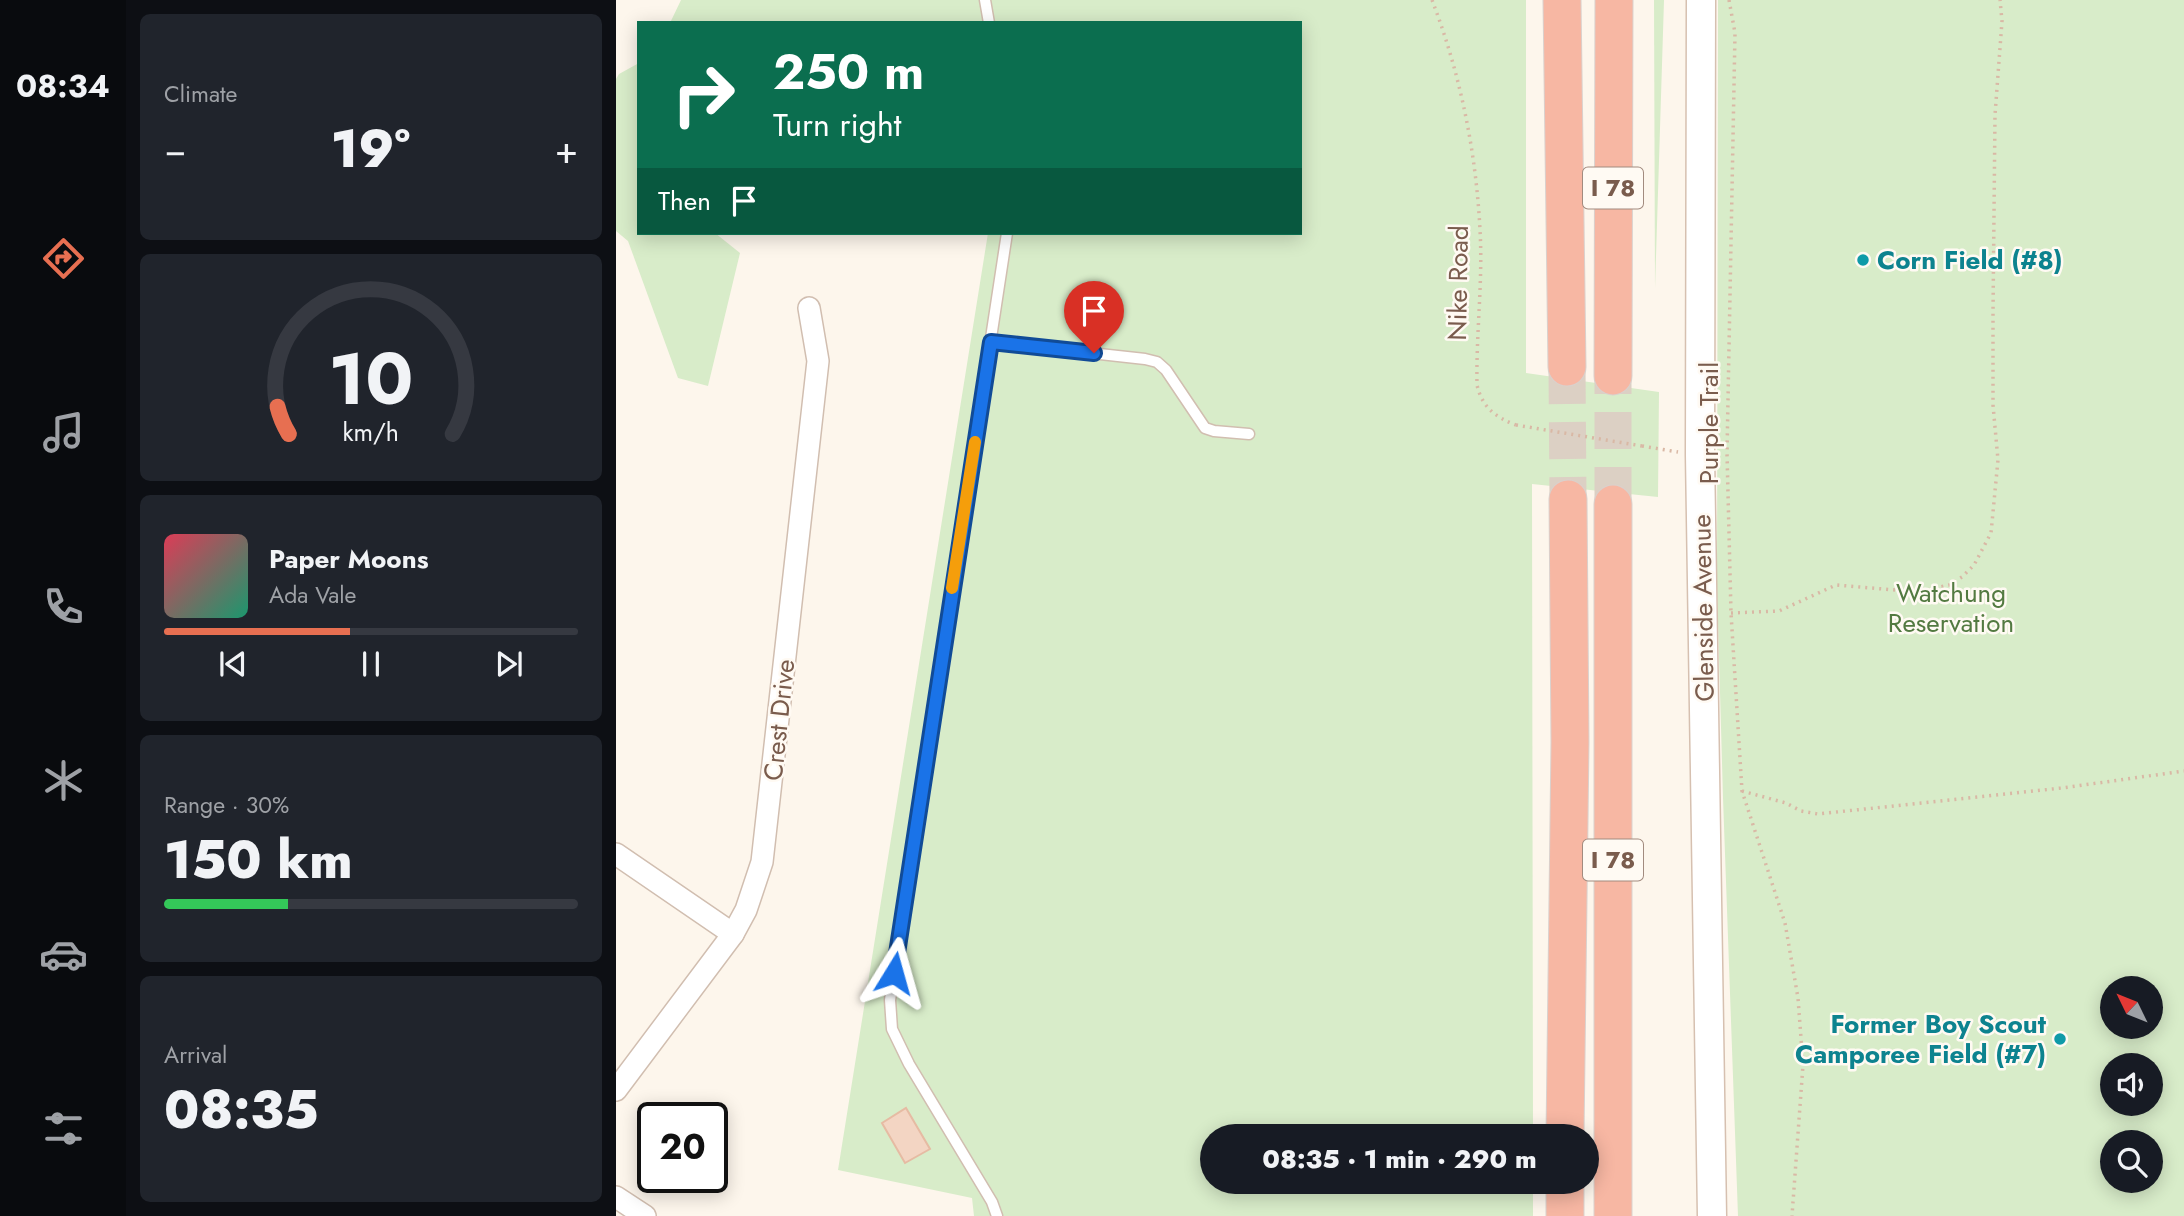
<!DOCTYPE html>
<html lang="en">
<head>
<meta charset="utf-8">
<style>
	body { margin:0; font-family:Jost,sans-serif; background:#20242c; color:#f1f3f6; height:100vh; display:flex; flex-direction:column; font-size:26px; white-space:nowrap }
	* { box-sizing:border-box; margin:0 }
	p { font-size:23px; color:#9ea1a6 }
	.icon { flex:none; width:38px; height:38px; fill:none; stroke:currentColor; stroke-width:2; stroke-linecap:round; stroke-linejoin:round }
	.map { position:relative; flex:1; overflow:hidden }
	.drawer { display:flex; flex-direction:column; gap:14px; padding:14px; background:#0d0f14; width:490px }
	.drawer>* { flex:none }
	.guide { position:absolute; left:21px; top:21px; width:665px; height:214px; border-radius:0px; box-shadow:0 4px 18px #0003; background:#0b6e4f; color:#fff; overflow:hidden }
	.needle { width:46px; rotate:313deg }
	.controls { position:absolute; left:1484px; top:976px; display:grid; gap:14px }
	.controls a { display:grid; place-items:center; width:63px; height:63px; border-radius:50%; background:#171b24; box-shadow:0 4px 18px #0003; font-size:35px }
	.speed { position:absolute; left:21px; top:1102px; display:flex; gap:14px; font-size:35px; font-weight:700; text-align:center }
	.speed>* { display:grid; place-content:center; width:91px; height:91px; border-radius:50%; background:#171b24; box-shadow:0 4px 18px #0003; line-height:1 }
	.speed .limit { border:4px solid #111; border-radius:10px; background:#fff; color:#111 }
	.pin { position:absolute; display:grid; place-items:center; width:60px; height:60px; color:#fff; margin:-72px -30px; border-radius:50% 50% 50% 0; rotate:-45deg; box-shadow:0 0 7px #0007 }
	.pin .icon { rotate:45deg }
	.me { position:absolute; width:77px; margin:-38px; rotate:8deg; stroke-linejoin:round; filter:drop-shadow(0 0 5px #0008) }
	.turn { display:flex; align-items:center; gap:24px; height:147px; padding:0 21px; font-size:32px }
	.turn .icon { width:91px; height:91px; stroke-width:2.5 }
	.turn b { display:block; font-size:49px; line-height:60px }
	.then { display:flex; align-items:center; height:66px; padding:0 21px; background:#0003; gap:14px; font-size:26px }
	.big { font-size:52px; font-weight:800; line-height:1.1 }
	.drawer .card { flex:1; display:flex; flex-direction:column; justify-content:center; gap:10px; min-width:0; padding:0 24px; border-radius:10px; background:#20242c }
	.drawer .dial { align-items:center; gap:0 }
	.dial svg { height:182px; overflow:visible; fill:none; stroke:#363941; stroke-width:7; stroke-linecap:round; text-anchor:middle }
	.dial text { fill:#f1f3f6; stroke:none }
	.song { display:flex; align-items:center; gap:21px }
	.cover { width:84px; height:84px; border-radius:10px; background:linear-gradient(135deg,hsl(350 70% 55%),hsl(160 70% 35%)) }
	.played { height:7px; border-radius:4px; background:linear-gradient(90deg,#e76f51 45%,#363941 45%) }
	.keys { display:flex; justify-content:space-around; direction:ltr }
	.heat { display:flex; justify-content:space-between; align-items:center; font-size:38px; direction:ltr }
	.charge { height:10px; border-radius:5px; background:linear-gradient(90deg,#34c759 30%,#363941 0) }
	.trip { position:absolute; left:584px; top:1124px; width:399px; height:70px; border-radius:35px; background:#171b24; box-shadow:0 4px 18px #0003; font-weight:800; line-height:70px; text-align:center }
	main { display:flex; flex:1; min-height:0 }
	.menu { display:flex; flex-direction:column; width:126px; justify-content:space-around; align-items:center; background:#090b0e; color:#9ea1a6 }
	.menu .icon { width:49px; height:49px }
	.menu .on { color:#e76f51 }
	.menu b { font-size:32px; color:#f1f3f6 }
	.map>svg:first-child { display:block }
	.green { fill:#d8ecc9; fill-rule:evenodd }
	.building { fill:#f3d5c3; stroke:#e6bba3; stroke-width:2 }
	.lines { fill:none; stroke-linecap:round; stroke-linejoin:round }
	.highway-tunnel { stroke:#dcd0c4; stroke-width:37; stroke-dasharray:37 18; stroke-linecap:butt }
	.lane-casing { stroke:#d1beb0; stroke-width:13 }
	.street-casing { stroke:#d1beb0; stroke-width:24 }
	.secondary-casing { stroke:#d6c0b0; stroke-width:31 }
	.highway-casing { stroke:#dad1cd; stroke-width:39 }
	.path { stroke:#d9b8a5; stroke-width:3.5; stroke-dasharray:2 5; stroke-linecap:butt }
	.lane { stroke:#fff; stroke-width:10 }
	.street { stroke:#fff; stroke-width:21 }
	.secondary { stroke:#fff; stroke-width:28 }
	.highway { stroke:#f7b7a3; stroke-width:37 }
	.path-bridge { stroke:#d9b8a5; stroke-width:3.5; stroke-dasharray:2 5; stroke-linecap:butt }
	.route-casing { stroke:#114b97; stroke-width:18 }
	.route { stroke:#1a73e8; stroke-width:12 }
	.slow { stroke:#f59e0b; stroke-width:12 }
	.culture-dot { fill:#0f9aa8; stroke:#fffaf3; stroke-width:2.5 }
	.labels { text-anchor:middle; stroke-width:5; stroke-linejoin:round; paint-order:stroke }
	.shield { fill:#fffaf3; stroke:#a28b7f; stroke-width:2 }
	.shield-label { font-size:24px; font-weight:bold; fill:#7a5c4d }
	.culture-label { font-size:26px; font-weight:bold; fill:#0d838f; stroke:#fffaf3; text-anchor:start }
	.street-label { font-size:26px; fill:#7a5c4d; stroke:#fffaf3 }
	.park-label { font-size:26px; fill:#537a41; stroke:#fffaf3 }
</style>
</head>
<body>
<main>
<nav class="menu">
<b>08:34</b>
<svg class="icon on" aria-label="directions" viewBox="0 0 24 24"><path d="M12 3l9 9-9 9-9-9zM9 14v-3h6M13 9l2 2-2 2"/></svg>
<svg class="icon" aria-label="music" viewBox="0 0 24 24"><path d="M9 18V5l10-2v13"/><circle cx="6" cy="18" r="3"/><circle cx="16" cy="16" r="3"/></svg>
<svg class="icon" aria-label="phone" viewBox="0 0 24 24"><path d="M5 4h4l2 5-3 2q2 4 5 5l2-3 5 2v4C11 20 4 13 5 4z"/></svg>
<svg class="icon" aria-label="climate" viewBox="0 0 24 24"><path d="M12 3v18M4 7l16 10M4 17L20 7"/></svg>
<svg class="icon" aria-label="car" viewBox="0 0 24 24"><path d="M5 17H2v-5l4-1 3-4h7l3 4 3 1v5h-3M9 17h6M6 11h13"/><circle cx="7" cy="17" r="2"/><circle cx="17" cy="17" r="2"/></svg>
<svg class="icon" aria-label="filters" viewBox="0 0 24 24"><path d="M4 7h16M4 17h16"/><circle cx="9" cy="7" r="2"/><circle cx="15" cy="17" r="2"/></svg>
</nav>
<section class="drawer">
<div class="card"><p>Climate</p>
<div class="heat"><a>−</a><b class="big">19°</b><a>+</a></div>
</div>
<div class="card dial"><svg viewBox="0 0 100 80">
<path d="M14 69A42 42 0 1 1 86 69"/>
<path d="M14 69A42 42 0 0 1 9 57" stroke="#e76f51"/>
<text x="50" y="56" font-size="32" font-weight="700">10</text>
<text x="50" y="72" font-size="11">km/h</text>
</svg></div>
<div class="card">
<div class="song"><i class="cover"></i><div><b>Paper Moons</b><p>Ada Vale</p></div></div>
<div class="played"></div>
<div class="keys"><svg class="icon" aria-label="previous" viewBox="0 0 24 24"><path d="M18 5L8 12l10 7zM5 5v14"/></svg><svg class="icon" aria-label="pause" viewBox="0 0 24 24"><path d="M8 5v14M16 5v14"/></svg><svg class="icon" aria-label="next" viewBox="0 0 24 24"><path d="M6 5l10 7-10 7zM19 5v14"/></svg></div>
</div>
<div class="card"><p>Range · 30%</p><b class="big">150 km</b><div class="charge"></div></div>
<div class="card"><p>Arrival</p><b class="big">08:35</b></div>
</section>
<div class="map">
<svg width="1568" height="1216" viewBox="0 0 1568 1216">
	<rect width="100%" height="100%" fill="#fdf6ec"/>
	<!-- green -->
	<g class="green">
		<polygon points="65,0 910,0 910,373 1043,392 1042,497 916,484 917,1136 597,1136 597,1181 917,1181 917,1216 358,1216 356,1198 222,1170 372,233 684,233 684,23 54,23"/>
		<polygon points="1038,0 1048,0 1039,288"/>
		<path d="M1102 0H1568V1216H1122L1107 798 1101 586ZM1496 989H1535V1027H1496ZM1496 1066H1535V1104H1496ZM1496 1143H1535V1181H1496Z"/>
		<polygon points="23,63 23,233 99,233 124,253 92,386 62,378 12,241 0,231 0,79 3,74"/>
	</g>
	<!-- building -->
	<polygon class="building" points="290,1108 314,1149 289,1163 266,1123"/>
	<g class="lines">
		<!-- highway-tunnel -->
		<g class="highway-tunnel">
			<polyline points="951,367 952,499"/>
			<polyline points="997,504 997,376"/>
		</g>
		<!-- lane casing -->
		<g class="lane-casing">
			<g id="lane">
				<polyline points="369,0 373,23"/>
				<polyline points="375,342 529,359 541,362 550,370 589,428 598,431 633,434"/>
				<polyline points="381,1216 376,1202 293,1064 276,1029 274,1000 391,233"/>
			</g>
		</g>
		<!-- street casing -->
		<g class="street-casing">
			<g id="street">
				<polyline points="0,854 117,934"/>
				<polyline points="0,1090 117,934 130,910 146,862 202,361 193,308"/>
				<polyline points="0,1197 29,1216"/>
			</g>
		</g>
		<!-- secondary casing -->
		<g class="secondary-casing">
			<polyline id="secondary" points="1085,0 1084,455 1096,1216"/>
		</g>
		<!-- highway casing -->
		<g class="highway-casing">
			<g id="highway">
				<polyline points="946,0 951,367"/>
				<polyline points="997,376 998,0"/>
				<polyline points="997,504 997,1216"/>
				<polyline points="949,1136 954,742 952,499"/>
				<polyline points="949,1181 949,1216"/>
			</g>
		</g>
		<!-- path -->
		<g class="path">
			<path d="M816 0C844 73 860 151 864 230 867 281 860 333 861 385 866 407 879 417 900 425"/>
			<polyline points="1113,0 1119,33 1111,453 1115,613 1126,791 1169,923 1182,998 1187,1065 1176,1216"/>
			<polyline points="1026,446 1062,452"/>
			<polyline points="1115,613 1163,611 1220,585 1303,592 1333,585 1346,577 1358,565 1375,533 1382,460 1377,405 1377,314 1379,115 1386,21 1384,0"/>
			<polyline points="1126,791 1170,803 1185,811 1202,814 1446,788 1568,771"/>
		</g>
		<!-- lane -->
		<use href="#lane" class="lane"/>
		<!-- street -->
		<use href="#street" class="street"/>
		<!-- secondary -->
		<use href="#secondary" class="secondary"/>
		<!-- highway -->
		<use href="#highway" class="highway"/>
		<!-- path-bridge -->
		<polyline class="path-bridge" points="900,425 1026,446"/>
	</g>
	<g class="lines">
		<!-- route casing -->
		<g class="route-casing">
			<polyline id="route" points="278,973 375,342 478,353"/>
		</g>
		<!-- route -->
		<use href="#route" class="route"/>
		<!-- slow -->
		<polyline class="slow" points="336,588 359,442"/>
	</g>
	<!-- markers -->
	<g class="culture-dot">
		<circle cx="1247" cy="260" r="7"/>
		<circle cx="1444" cy="1039" r="7"/>
	</g>
	<g class="labels">
		<!-- shield labels -->
		<g class="shield">
			<rect x="967" y="167.5" width="60" height="41" rx="5"/>
			<rect x="967" y="839.5" width="60" height="41" rx="5"/>
		</g>
		<g class="shield-label">
			<text x="997" y="196">I 78</text>
			<text x="997" y="868">I 78</text>
		</g>
		<!-- culture labels -->
		<g class="culture-label">
			<text x="1261" y="269">Corn Field (#8)</text>
			<text x="1430" y="1033" text-anchor="end">Former Boy Scout<tspan x="1430" dy="30">Camporee Field (#7)</tspan></text>
		</g>
		<!-- street labels -->
		<g class="street-label">
			<text transform="translate(842 283) rotate(-89)" y="9">Nike Road</text>
			<text transform="translate(1093 423) rotate(-90)" y="9">Purple Trail</text>
			<text transform="translate(1087 608) rotate(-91)" y="9">Glenside Avenue</text>
			<text transform="translate(163 720) rotate(-84)" y="9">Crest Drive</text>
		</g>
		<!-- park labels -->
		<g class="park-label">
			<text x="1335" y="602">Watchung<tspan x="1335" dy="30">Reservation</tspan></text>
		</g>
	</g>
</svg>
<div class="controls">
<a><svg class="needle" viewBox="-14 -14 28 28"><path d="M0-13l5 13h-10z" fill="#e53935"/><path d="M0 13l5-13h-10z" fill="#9ea1a6"/></svg></a>
<a><svg class="icon" aria-label="sound" viewBox="0 0 24 24"><path d="M4 9h4l5-4v14l-5-4H4zM17 9q2 3 0 6"/></svg></a>
<a><svg class="icon" aria-label="search" viewBox="0 0 24 24"><circle cx="10" cy="10" r="6"/><path d="M15 15l6 6"/></svg></a>
</div>
<div class="speed"><div class="limit">20</div></div>
<div class="pin" style="left:478px;top:353px;background:#d93025"><svg class="icon" aria-label="arrive" viewBox="0 0 24 24"><path d="M6 21V4h12l-3 4 3 4H6"/></svg></div>
<svg class="me" style="left:278px;top:973px" viewBox="-20 -20 40 40"><path d="M0-17L14 15 0 8-14 15z" fill="#1a73e8" stroke="#fff" stroke-width="4"/></svg>
<div class="trip">08:35 · 1 min · 290 m</div>
<div class="guide">
<div class="turn"><svg class="icon" aria-label="right" viewBox="0 0 24 24"><path d="M7 20v-9h11M14 6l5 5-5 5"/></svg><div><b>250 m</b>Turn right</div></div>
<div class="then">Then<svg class="icon" aria-label="arrive" viewBox="0 0 24 24"><path d="M6 21V4h12l-3 4 3 4H6"/></svg></div>
</div>
</div>
</main>
</body>
</html>
